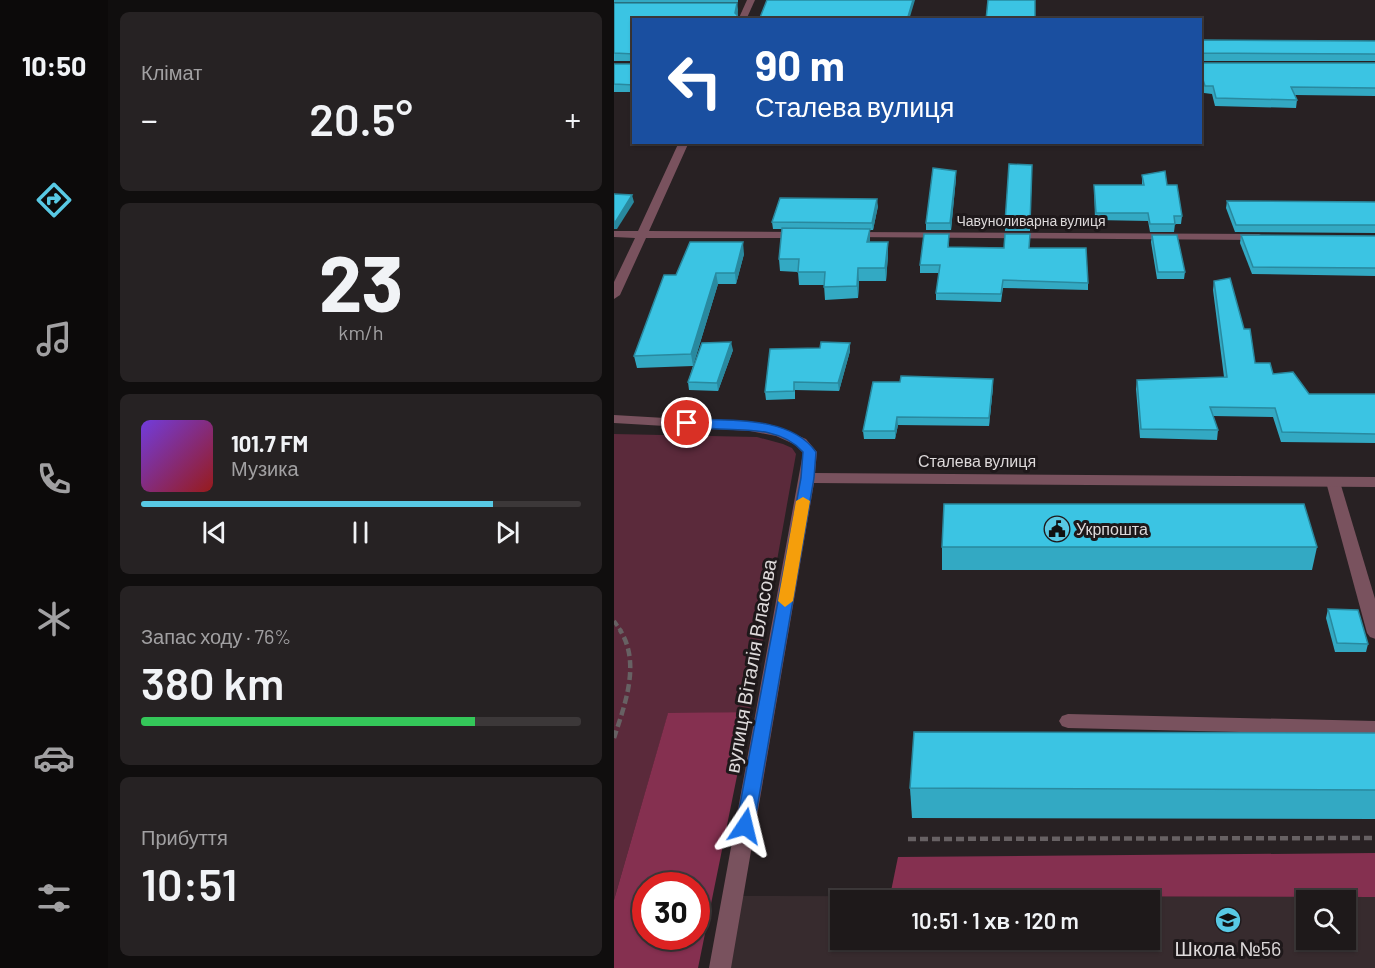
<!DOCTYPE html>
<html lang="uk">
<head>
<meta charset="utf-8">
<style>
	body { margin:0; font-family:Barlow,sans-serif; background:#262223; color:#f1f3f6; height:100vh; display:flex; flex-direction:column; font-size:22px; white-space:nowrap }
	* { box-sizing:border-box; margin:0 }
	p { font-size:20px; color:#a1a0a2 }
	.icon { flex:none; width:33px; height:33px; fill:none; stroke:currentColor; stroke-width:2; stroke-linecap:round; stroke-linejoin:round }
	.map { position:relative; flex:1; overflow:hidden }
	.panel { display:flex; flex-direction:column; gap:12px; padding:12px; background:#100e0e; width:506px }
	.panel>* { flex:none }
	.banner { position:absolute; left:18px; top:18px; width:570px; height:126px; border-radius:0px; box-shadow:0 2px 4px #0004,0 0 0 2px #3c3839; background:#1a4fa0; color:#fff; overflow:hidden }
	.buttons { position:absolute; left:682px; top:890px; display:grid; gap:12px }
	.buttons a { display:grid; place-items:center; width:60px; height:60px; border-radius:0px; background:#1e191a; box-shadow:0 2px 4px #0004,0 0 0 2px #3c3839; font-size:30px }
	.speed { position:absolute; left:18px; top:872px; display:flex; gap:12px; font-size:30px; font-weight:700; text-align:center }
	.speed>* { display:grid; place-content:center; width:78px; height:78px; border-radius:50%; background:#1e191a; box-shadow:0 2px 4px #0004,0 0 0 2px #3c3839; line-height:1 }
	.speed .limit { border:9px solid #d22; background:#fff; color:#111 }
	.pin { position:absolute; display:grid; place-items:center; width:51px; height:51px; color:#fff; margin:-26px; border:3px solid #fff; border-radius:50%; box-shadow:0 2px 6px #0007 }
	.me { position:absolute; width:66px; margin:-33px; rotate:10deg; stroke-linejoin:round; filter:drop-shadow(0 0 4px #0008) }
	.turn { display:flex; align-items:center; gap:21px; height:126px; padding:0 24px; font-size:27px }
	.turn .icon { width:78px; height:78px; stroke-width:2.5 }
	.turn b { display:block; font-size:42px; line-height:51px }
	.big { font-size:45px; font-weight:600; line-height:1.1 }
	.panel .tile { flex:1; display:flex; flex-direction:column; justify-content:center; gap:9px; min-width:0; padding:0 21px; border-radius:9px; background:#262223 }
	.panel .dial { align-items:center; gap:0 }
	.dial b { font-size:78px; line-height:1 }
	.song { display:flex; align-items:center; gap:18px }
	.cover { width:72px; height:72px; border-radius:9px; background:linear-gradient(135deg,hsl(260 70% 55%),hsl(0 70% 35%)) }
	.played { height:6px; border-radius:3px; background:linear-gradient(90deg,#58c9e4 80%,#3c3839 80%) }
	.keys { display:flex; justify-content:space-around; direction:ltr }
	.heat { display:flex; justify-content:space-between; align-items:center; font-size:33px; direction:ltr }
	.charge { height:9px; border-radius:4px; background:linear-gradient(90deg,#34c759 76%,#3c3839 0) }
	.trip { position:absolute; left:216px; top:890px; width:330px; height:60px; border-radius:0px; background:#1e191a; box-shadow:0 2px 4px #0004,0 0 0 2px #3c3839; font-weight:600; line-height:60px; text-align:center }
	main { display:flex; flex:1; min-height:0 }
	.menu { display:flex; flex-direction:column; width:108px; justify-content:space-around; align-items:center; background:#0c0a0a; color:#a1a0a2 }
	.menu .icon { width:42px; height:42px }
	.menu .active { color:#58c9e4 }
	.menu b { font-size:27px; color:#f1f3f6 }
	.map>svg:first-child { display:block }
	.built { fill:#372b2e; fill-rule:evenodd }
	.green { fill:#5b2a3b }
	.forest { fill:#853050; fill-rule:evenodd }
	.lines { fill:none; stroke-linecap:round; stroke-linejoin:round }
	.path-far1 { stroke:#676163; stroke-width:4; stroke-dasharray:6 3; stroke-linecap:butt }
	.path { stroke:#676163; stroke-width:4.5; stroke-dasharray:8 4; stroke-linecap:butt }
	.lane { fill:#79525e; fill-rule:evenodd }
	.street { fill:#79525e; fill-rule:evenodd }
	.wall { fill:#33a9c3 }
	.shaded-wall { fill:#29899f }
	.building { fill:#3bc4e3; stroke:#29899f; stroke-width:1.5 }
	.route { fill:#1a73e8; stroke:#114b97; stroke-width:1.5 }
	.slow { fill:#f59e0b }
	.labels { text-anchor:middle; stroke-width:6; stroke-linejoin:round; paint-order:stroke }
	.far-street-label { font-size:14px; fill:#ddd9da; stroke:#1e181a }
	.street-label { font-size:16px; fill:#ddd9da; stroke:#1e181a }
	.poi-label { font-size:16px; fill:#ddd9da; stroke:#1e181a; text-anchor:start }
	.near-street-label { font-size:20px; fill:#ddd9da; stroke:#1e181a }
	.near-poi-label { font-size:20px; fill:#ddd9da; stroke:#1e181a }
</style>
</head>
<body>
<main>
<nav class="menu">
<b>10:50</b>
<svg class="icon active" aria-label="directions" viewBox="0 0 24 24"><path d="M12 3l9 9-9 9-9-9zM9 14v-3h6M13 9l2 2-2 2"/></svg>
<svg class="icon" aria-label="music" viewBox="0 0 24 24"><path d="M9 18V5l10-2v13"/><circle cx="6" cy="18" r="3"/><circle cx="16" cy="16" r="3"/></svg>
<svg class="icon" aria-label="phone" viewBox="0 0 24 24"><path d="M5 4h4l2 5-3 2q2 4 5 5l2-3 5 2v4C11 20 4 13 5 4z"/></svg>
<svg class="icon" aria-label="climate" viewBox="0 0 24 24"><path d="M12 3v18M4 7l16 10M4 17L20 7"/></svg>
<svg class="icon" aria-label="car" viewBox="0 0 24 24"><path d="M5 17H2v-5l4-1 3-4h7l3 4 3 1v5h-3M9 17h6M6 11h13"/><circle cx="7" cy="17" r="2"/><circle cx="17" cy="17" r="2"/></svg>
<svg class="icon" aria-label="filters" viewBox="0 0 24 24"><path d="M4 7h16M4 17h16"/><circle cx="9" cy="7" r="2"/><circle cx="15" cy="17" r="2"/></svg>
</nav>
<section class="panel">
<div class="tile"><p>Клімат</p>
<div class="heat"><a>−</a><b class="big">20.5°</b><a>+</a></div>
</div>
<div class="tile dial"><b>23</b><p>km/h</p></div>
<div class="tile">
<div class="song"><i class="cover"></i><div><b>101.7 FM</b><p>Музика</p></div></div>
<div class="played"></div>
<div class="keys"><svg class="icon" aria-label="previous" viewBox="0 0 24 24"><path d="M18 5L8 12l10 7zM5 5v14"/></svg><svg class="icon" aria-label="pause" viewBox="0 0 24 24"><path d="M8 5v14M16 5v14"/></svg><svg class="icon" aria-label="next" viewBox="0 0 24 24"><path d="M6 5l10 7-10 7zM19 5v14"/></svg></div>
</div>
<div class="tile"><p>Запас ходу · 76%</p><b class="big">380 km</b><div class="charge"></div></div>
<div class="tile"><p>Прибуття</p><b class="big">10:51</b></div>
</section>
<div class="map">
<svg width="762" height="968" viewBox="0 0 762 968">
	<rect width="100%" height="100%" fill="#282123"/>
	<!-- built -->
	<path class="built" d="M119 896 761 897V968H106ZM226 900H536V939H226ZM693 900H732V939H693Z"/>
	<!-- green -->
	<polygon class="green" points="0,434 143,437 169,444 178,448 182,454 136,712 54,714 0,900"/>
	<!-- forest -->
	<g class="forest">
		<path d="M136 712 84 968H0V900L54 713ZM32 885H82V936H32Z"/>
		<polygon points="761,853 761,897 276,896 284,857"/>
	</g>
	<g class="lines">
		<!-- path-far1 -->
		<polyline class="path-far1" points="0,621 7,631"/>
		<!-- path -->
		<g class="path">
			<path d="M0 738C11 704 27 663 6 630"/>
			<polyline points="294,839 762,838"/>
		</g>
		<!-- lane -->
		<g class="lane">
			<polygon points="719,477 726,482 762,602 762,639 756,637 753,633 712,482"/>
			<polygon points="454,714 762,721 762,735 454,728 448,726 445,721 448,716"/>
		</g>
		<!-- street -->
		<g class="street">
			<polygon points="133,0 141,0 132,20 124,20"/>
			<polygon points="65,142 75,142 35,231 186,232 192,235 186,238 32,238 6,295 0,299 0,282 21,238 0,237 0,231 24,231"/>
			<polygon points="237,232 645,234 651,237 645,240 233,237 231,235"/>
			<polygon points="0,415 136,423 166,428 192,439 203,452 201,473 762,477 762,487 200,483 117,968 95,968 189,453 182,445 162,436 136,431 0,423"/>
		</g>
	</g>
	<!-- wall -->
	<g class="wall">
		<rect x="0" y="0" width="124" height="2"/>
		<polygon points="0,3 123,3 124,20 20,20 20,61 0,61"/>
		<polygon points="586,40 762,41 762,61 586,61"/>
		<polygon points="20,63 20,92 0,92 0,64 19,64"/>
		<polygon points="586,63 762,63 762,96 681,95 683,100 682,108 601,106 598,94 590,93 586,81"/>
		<polygon points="418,165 416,231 391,231 391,223"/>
		<polygon points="342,171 342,178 337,230 312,230 312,223"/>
		<polygon points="528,175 553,185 568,216 567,224 561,224 560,232 536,232 534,221 481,220 480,185 528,185"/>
		<polygon points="613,201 762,202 762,233 621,232 612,208"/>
		<polygon points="264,206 259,230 256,230 256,242 274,242 274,255 272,281 245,281 244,298 211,300 210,285 185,285 184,272 166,271 165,259 168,229 159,229 158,222"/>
		<polygon points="335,234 335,247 415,248 474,283 474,290 389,288 387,302 322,300 322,293 325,273 306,273 306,265"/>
		<polygon points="538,235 571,272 570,279 543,279 537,242"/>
		<polygon points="627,235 762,236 762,276 638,274 626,243"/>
		<polygon points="130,254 122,284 104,284 79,366 119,350 104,391 75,390 74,382 79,366 23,368 20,356 62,275"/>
		<polygon points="600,281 630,329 641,363 659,374 695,394 762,394 762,443 667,442 659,417 599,416 604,430 603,440 526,438 522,389 523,380 610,377 599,290"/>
		<polygon points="236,343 236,351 225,391 181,390 181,399 152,400 151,392 206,348"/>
		<polygon points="259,382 379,387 375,426 284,425 281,439 250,439 249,431"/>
		<polygon points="328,547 703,547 698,570 328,570"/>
		<polygon points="714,609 754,644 752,652 721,652 712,618"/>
		<polygon points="762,733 762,819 298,818 296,788"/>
	</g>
	<!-- shaded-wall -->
	<g class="shaded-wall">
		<polygon points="299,0 301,0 295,20 293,20"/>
		<polygon points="123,3 124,10 122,20 121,13"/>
		<polygon points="342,171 342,178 337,230 336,223"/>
		<polygon points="18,195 20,202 3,229 0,229 0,222"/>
		<polygon points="263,199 264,206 259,230 258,223"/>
		<polygon points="256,229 256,241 254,255 253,242"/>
		<polygon points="129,242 130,254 122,284 121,273"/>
		<polygon points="274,242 274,255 272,281 271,268"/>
		<polygon points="244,268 245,281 244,298 243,286"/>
		<polygon points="102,273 104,284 79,366 77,354"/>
		<polygon points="117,342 119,350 104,391 103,383"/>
		<polygon points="236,343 236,351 225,391 224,383"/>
		<polygon points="379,379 379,387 375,426 375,418"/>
		<polygon points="283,417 284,425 281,439 281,431"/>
	</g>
	<!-- building -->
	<g class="building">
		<polygon points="153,0 299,0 293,20 145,20"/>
		<polygon points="374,0 421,0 421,20 372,20"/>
		<polygon points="0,3 123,3 121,13 123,15 123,20 20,20 20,54 0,53"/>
		<polygon points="586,40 762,41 762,54 587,53 586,54"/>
		<polygon points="20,63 20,85 0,84 0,64 19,64"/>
		<polygon points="586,63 762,63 762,88 677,87 683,100 602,98 599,86 591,86 586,70"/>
		<polygon points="395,164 418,165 416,224 391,223"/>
		<polygon points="319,168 342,171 336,223 312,223"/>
		<polygon points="551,171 553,185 563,185 568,216 560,216 561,224 536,224 534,213 482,213 480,185 530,185 528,175"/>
		<polygon points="0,194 18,195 2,221 0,222"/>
		<polygon points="166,198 263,199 258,223 158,222"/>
		<polygon points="613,201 762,202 762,225 622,225"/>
		<polygon points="168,228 256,229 253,242 274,242 271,268 244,268 243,286 210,287 211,272 184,272 185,259 165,259"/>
		<polygon points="310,234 335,234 334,247 390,248 391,234 416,234 415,248 472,248 474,283 389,280 387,294 322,293 326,265 306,265"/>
		<polygon points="538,235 563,235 571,272 544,272"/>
		<polygon points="627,235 762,236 762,268 639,267"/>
		<polygon points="76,242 129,242 121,273 102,273 77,354 20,356 50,275 62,275"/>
		<polygon points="616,278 630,329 636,329 641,363 656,363 659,374 679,372 695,394 762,394 762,434 668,432 661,408 596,407 604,430 527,429 523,380 613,377 600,281"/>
		<polygon points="117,342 103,383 74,382 88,343"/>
		<polygon points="207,342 236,343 224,383 180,382 180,391 151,392 156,349 206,348"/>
		<polygon points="287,376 379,379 375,418 283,417 281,431 249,431 259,382 286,382"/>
		<polygon points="330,504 690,504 703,547 328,547"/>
		<polygon points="714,609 744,610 754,644 723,643"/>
		<polygon points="300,732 762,733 762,790 296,788"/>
	</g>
	<!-- route -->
	<path class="route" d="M73 419C114 421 176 415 202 452L200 478 140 826 138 831 131 834 125 831 122 826 187 478 189 452C160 419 107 435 69 425L67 423Z"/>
	<!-- slow -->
	<polygon class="slow" points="189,497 196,501 179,601 171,607 164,601 182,501"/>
	<!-- icons -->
	<defs>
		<g id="civic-disc" transform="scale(1.35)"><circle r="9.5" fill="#58c9e4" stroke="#1e181a"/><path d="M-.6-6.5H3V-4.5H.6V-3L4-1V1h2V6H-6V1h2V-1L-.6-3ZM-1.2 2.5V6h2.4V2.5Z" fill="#111"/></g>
		<g id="school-disc" transform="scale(1.35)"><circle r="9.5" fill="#58c9e4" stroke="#1e181a"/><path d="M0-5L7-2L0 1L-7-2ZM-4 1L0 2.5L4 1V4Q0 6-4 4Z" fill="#111"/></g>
	</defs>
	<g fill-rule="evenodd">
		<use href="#civic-disc" x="443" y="529"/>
		<use href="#school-disc" x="614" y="920"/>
	</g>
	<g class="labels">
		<!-- far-street labels -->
		<g class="far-street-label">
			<text x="417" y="226">Чавуноливарна вулиця</text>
		</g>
		<!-- street labels -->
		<g class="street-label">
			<text x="363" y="467">Сталева вулиця</text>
		</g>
		<!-- poi labels -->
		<g class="poi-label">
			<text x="462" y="535">Укрпошта</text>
		</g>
		<!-- near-street labels -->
		<g class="near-street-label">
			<text transform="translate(137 666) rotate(-80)" y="7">вулиця Віталія Власова</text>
		</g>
		<!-- near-poi labels -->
		<g class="near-poi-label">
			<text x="614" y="956">Школа №56</text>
		</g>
	</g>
</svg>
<div class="buttons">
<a><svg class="icon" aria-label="search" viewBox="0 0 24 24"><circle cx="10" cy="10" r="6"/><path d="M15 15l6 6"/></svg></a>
</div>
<div class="speed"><div class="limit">30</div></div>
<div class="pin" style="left:73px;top:423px;background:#d93025"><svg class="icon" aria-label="arrive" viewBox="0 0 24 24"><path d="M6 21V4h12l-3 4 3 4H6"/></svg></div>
<svg class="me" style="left:131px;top:826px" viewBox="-20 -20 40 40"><path d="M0-17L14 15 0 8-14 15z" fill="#1a73e8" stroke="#fff" stroke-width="4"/></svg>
<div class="trip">10:51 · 1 хв · 120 m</div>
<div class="banner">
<div class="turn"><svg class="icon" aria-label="left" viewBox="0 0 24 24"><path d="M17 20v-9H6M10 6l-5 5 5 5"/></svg><div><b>90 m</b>Сталева вулиця</div></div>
</div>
</div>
</main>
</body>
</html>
